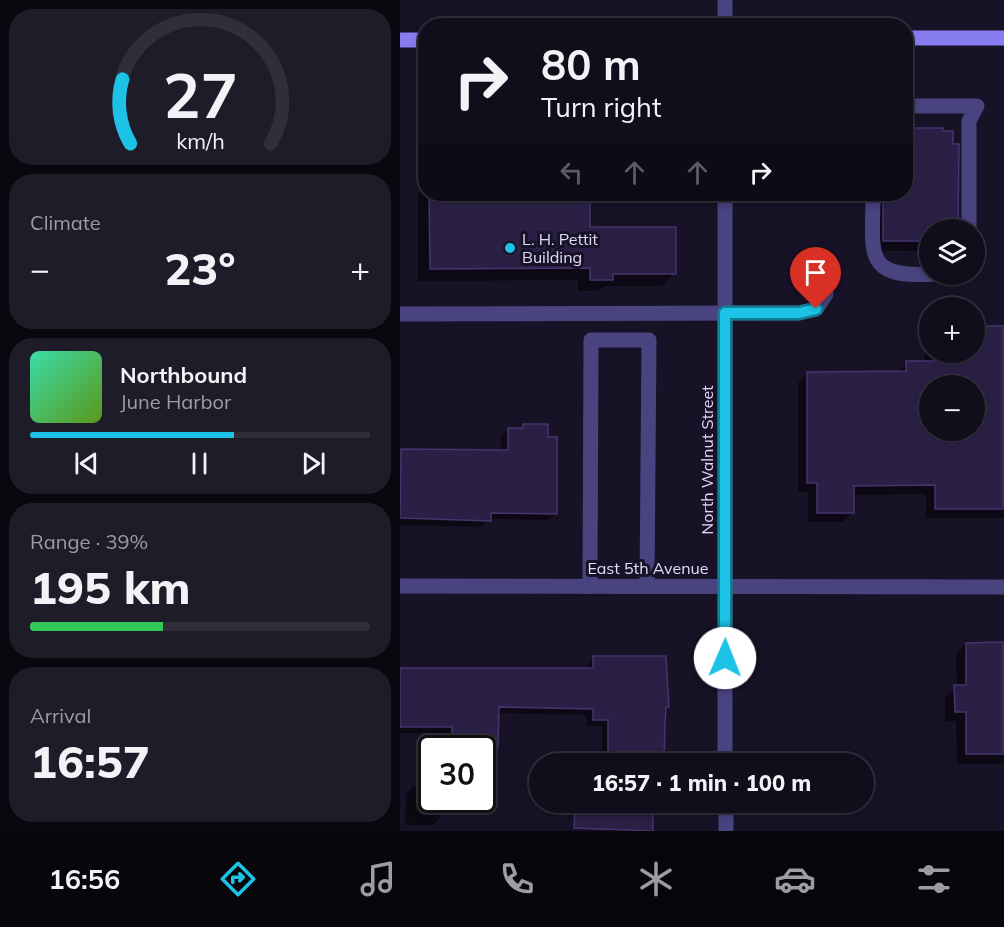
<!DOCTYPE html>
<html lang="en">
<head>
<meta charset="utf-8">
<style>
	body { margin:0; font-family:Mulish,sans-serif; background:#1e1c29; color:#f1f3f6; height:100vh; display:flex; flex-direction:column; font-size:22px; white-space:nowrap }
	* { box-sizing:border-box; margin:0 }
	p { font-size:20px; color:#9c9ca3 }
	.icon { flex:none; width:33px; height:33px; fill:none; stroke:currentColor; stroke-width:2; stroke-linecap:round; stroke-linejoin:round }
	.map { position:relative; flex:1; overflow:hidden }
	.details { display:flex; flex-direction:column; gap:9px; padding:9px; background:#09080f; width:400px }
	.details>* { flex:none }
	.top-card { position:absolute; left:18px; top:18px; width:495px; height:183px; border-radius:24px; box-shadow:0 3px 9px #0003,0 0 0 2px #302e3b; background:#110e1c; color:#f1f3f6; overflow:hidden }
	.fabs { position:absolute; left:519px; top:219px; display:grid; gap:12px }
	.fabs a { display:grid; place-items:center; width:66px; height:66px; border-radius:50%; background:#110e1c; box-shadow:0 3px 9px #0003,0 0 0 2px #302e3b; font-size:30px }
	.speed { position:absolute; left:18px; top:735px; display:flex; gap:12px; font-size:30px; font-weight:700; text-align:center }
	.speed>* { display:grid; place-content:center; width:78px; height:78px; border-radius:50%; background:#110e1c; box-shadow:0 3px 9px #0003,0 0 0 2px #302e3b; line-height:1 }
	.speed .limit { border:3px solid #111; border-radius:9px; background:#fff; color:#111 }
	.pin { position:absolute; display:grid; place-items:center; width:51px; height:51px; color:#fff; margin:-62px -26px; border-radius:50% 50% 50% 0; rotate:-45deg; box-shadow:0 0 6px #0007 }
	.pin .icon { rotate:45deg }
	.me { position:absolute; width:66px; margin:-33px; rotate:1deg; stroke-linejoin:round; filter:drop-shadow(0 0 4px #0008) }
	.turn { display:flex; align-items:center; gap:21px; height:126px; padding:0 24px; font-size:27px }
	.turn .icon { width:78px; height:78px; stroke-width:2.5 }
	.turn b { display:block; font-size:42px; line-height:51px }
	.lanes { display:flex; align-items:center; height:57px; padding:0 24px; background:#0003; justify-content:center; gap:30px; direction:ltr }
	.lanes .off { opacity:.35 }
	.big { font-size:45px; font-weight:800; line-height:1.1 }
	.details .tile { flex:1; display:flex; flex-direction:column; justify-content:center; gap:9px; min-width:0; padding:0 21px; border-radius:24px; background:#1e1c29 }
	.details .dial { align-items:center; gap:0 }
	.dial svg { height:156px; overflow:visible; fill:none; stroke:#302e3b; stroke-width:7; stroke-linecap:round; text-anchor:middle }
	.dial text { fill:#f1f3f6; stroke:none }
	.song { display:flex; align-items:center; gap:18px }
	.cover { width:72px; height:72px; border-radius:9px; background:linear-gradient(135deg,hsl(160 70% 55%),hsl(90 70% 35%)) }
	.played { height:6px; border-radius:3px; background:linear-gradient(90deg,#1cc3e6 60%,#302e3b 60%) }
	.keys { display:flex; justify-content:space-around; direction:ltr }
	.heat { display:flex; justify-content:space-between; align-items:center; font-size:33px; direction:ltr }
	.charge { height:9px; border-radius:4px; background:linear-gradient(90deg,#34c759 39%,#302e3b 0) }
	.trip { position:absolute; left:129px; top:753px; width:345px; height:60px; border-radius:30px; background:#110e1c; box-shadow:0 3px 9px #0003,0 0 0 2px #302e3b; font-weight:800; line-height:60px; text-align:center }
	.menu { display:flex; height:96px; justify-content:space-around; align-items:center; background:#07060b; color:#9c9ca3 }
	.menu .icon { width:42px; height:42px }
	.menu .selected { color:#1cc3e6 }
	.menu b { font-size:27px; color:#f1f3f6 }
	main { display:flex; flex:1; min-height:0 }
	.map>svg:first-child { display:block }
	.shadow { fill:#0007; fill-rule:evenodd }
	.building { fill:#2a2045; stroke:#44356e; stroke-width:1.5; fill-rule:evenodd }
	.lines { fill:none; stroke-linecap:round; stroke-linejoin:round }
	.service { stroke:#49437f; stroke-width:15 }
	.minor { stroke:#49437f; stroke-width:15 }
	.secondary { stroke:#887cf1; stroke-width:15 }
	.route-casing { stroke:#127f96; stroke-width:15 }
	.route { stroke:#1cc3e6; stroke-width:10 }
	.poi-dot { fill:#1cc3e6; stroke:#171226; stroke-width:2 }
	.labels { text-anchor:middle; stroke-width:6; stroke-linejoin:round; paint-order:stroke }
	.poi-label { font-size:16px; fill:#e1dbfb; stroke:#171226; text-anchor:start }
	.street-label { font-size:16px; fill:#e1dbfb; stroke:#171226 }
</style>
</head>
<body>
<main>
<section class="details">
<div class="tile dial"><svg viewBox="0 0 100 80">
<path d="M14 69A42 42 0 1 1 86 69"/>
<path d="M14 69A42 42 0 0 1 10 36" stroke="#1cc3e6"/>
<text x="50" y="56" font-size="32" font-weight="700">27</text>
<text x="50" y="72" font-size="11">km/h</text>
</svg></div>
<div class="tile"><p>Climate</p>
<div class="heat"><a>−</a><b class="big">23°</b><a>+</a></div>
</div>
<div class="tile">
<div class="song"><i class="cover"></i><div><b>Northbound</b><p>June Harbor</p></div></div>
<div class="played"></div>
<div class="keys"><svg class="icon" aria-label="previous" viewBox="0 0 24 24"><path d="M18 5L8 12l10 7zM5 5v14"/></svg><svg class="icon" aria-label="pause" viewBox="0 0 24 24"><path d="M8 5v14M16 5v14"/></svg><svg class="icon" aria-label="next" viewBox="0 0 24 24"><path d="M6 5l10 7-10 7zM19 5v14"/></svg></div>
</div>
<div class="tile"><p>Range · 39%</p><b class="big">195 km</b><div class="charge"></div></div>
<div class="tile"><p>Arrival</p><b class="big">16:57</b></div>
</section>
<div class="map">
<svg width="604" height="831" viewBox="0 0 604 831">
	<rect width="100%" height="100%" fill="#171226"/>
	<!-- shadow -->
	<g class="shadow">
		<polygon points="541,129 530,251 474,251 474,194 506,194 506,130"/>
		<polygon points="26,185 26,194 188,194 188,228 274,273 262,286 205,286 199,291 178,291 178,280 18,281 18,193"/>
		<path d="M574 327H604V518H526V494L453 495V512L443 522H408V492H398V383L408 373H497L507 363H525V337L530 333V352H574ZM530 386H574V430H530Z"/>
		<polygon points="123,426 156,513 149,520 90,519 82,527 0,525 1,450 101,451 101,437 108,430 120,430"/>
		<polygon points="566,644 604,644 604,761 600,764 557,764 556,721 545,722 545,697 557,687 556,654"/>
		<polygon points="194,658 268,707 264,710 263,764 202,764 202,726 186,726 186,715 97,713 96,773 89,780 82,780 82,748 45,748 46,733 0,733 0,670 187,670 187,665"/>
		<polygon points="13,787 32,787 32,800 41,800 40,818 33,825 5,825 6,794"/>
		<rect x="207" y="802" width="44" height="29"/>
	</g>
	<!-- building -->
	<g class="building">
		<polygon points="506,128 543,128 543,131 553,131 553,144 559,144 558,230 530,230 530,241 483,241 483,194 506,194"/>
		<polygon points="29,194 190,194 190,227 276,227 276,274 213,274 213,280 190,280 190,268 30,269"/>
		<path d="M574 326H603V509H535V485L454 486V513H417V483H407V372L506 371V361H534V352H574ZM530 386H574V430H530Z"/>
		<polygon points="123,424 148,424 148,437 157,437 157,514 91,513 91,521 0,518 1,449 108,450 108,428 123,428"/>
		<polygon points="603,642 603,754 566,754 566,712 555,712 554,685 566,685 566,643"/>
		<polygon points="193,656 266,656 269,707 266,707 265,723 264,764 208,764 208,720 193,720 193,709 99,707 98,748 52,748 52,727 0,727 0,668 193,668"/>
		<polygon points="175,809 253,809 253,831 174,828"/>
	</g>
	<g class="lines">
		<!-- service -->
		<g class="service">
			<polyline points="506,106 577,106 569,121 569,230"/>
			<path d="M473 194C473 255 462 279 537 274"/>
			<polyline points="0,314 399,313 416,309 426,294"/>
			<polyline points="190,586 191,340 249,340 247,586"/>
		</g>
		<!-- minor -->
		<g class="minor">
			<polyline points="325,0 325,26"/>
			<polyline points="325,194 325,764"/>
			<polyline points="0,586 604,587"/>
			<polyline points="326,802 326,831"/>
		</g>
		<!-- secondary -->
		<g class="secondary">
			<polyline points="506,38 604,38"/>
			<polyline points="0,40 26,40"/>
		</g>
	</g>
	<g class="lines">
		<!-- route casing -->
		<g class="route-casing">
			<polyline id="route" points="325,658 325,313 399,313 416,309"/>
		</g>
		<!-- route -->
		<use href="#route" class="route"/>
	</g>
	<!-- markers -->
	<circle class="poi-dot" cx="110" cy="248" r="6"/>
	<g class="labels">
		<!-- poi labels -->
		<g class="poi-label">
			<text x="122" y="245">L. H. Pettit<tspan x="122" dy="18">Building</tspan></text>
		</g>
		<!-- street labels -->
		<g class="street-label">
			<text transform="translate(307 460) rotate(-90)" y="6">North Walnut Street</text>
			<text x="248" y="574">East 5th Avenue</text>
		</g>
	</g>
</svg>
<div class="fabs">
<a><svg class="icon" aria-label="layers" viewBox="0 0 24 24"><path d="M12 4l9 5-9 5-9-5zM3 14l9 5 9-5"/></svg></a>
<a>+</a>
<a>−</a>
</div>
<div class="speed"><div class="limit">30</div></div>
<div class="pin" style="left:416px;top:309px;background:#d93025"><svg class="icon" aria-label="arrive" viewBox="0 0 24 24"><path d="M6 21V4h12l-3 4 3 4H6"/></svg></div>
<svg class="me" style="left:325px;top:658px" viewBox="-20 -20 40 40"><circle r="19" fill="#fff"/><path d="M0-13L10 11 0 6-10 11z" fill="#1cc3e6"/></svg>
<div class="trip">16:57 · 1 min · 100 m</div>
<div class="top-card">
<div class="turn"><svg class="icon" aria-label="right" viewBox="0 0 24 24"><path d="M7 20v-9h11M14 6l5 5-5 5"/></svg><div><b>80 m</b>Turn right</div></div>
<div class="lanes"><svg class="icon off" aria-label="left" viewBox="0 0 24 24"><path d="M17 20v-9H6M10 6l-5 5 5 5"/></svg><svg class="icon off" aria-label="ahead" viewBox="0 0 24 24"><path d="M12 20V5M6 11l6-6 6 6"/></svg><svg class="icon off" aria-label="ahead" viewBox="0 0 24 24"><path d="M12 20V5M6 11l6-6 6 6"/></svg><svg class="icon" aria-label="right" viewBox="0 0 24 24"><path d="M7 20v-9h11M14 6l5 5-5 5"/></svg></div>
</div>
</div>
</main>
<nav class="menu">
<b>16:56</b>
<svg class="icon selected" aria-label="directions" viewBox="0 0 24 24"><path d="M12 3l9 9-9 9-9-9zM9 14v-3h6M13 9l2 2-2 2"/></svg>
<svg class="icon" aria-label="music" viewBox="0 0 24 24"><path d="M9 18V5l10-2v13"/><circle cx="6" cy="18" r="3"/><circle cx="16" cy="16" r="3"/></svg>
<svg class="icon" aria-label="phone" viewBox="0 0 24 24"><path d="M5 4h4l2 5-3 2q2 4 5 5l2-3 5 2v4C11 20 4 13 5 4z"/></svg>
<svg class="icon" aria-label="climate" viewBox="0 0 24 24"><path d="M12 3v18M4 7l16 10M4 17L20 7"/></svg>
<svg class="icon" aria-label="car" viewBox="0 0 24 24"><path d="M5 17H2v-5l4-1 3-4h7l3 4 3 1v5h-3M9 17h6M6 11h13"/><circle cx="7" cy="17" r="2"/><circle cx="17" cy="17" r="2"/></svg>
<svg class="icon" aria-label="filters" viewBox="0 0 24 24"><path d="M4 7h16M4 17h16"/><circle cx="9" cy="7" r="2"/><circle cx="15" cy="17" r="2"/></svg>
</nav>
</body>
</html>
